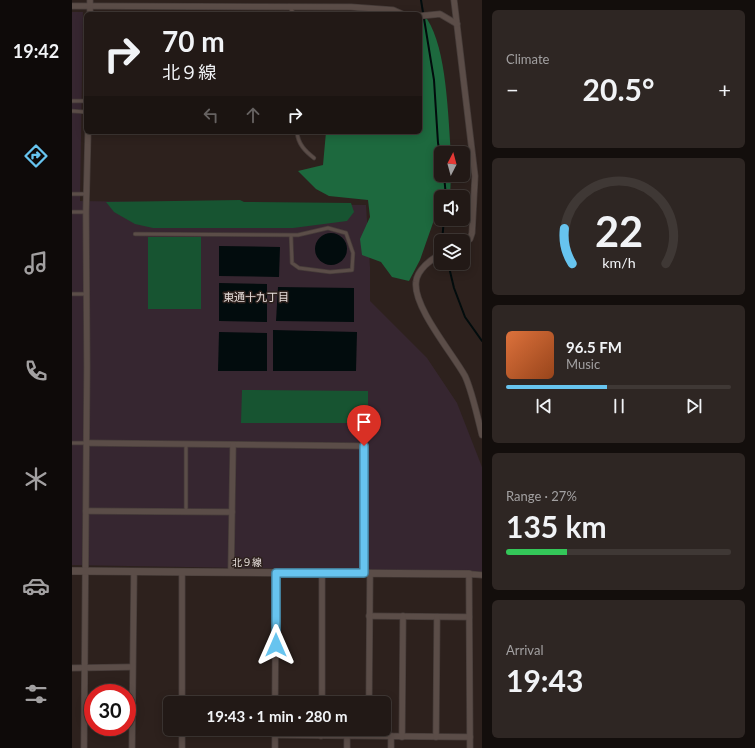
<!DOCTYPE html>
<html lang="en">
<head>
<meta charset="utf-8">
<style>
	body { margin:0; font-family:Lato,"Noto Sans JP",sans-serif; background:#2e2623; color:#f1f3f6; height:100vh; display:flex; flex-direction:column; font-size:15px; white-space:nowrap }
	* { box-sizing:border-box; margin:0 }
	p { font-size:13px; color:#a2a0a1 }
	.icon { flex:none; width:22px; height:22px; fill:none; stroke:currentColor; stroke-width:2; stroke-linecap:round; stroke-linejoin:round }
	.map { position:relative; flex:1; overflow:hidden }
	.sheet { display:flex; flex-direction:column; gap:10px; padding:10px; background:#130e0c; width:273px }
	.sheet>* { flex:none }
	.guide { position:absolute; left:12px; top:12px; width:338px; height:122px; border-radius:6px; box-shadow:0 2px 10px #0003,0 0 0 1px #3f3835; background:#221916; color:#f1f3f6; overflow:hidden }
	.needle { width:26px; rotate:6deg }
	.fabs { position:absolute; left:362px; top:146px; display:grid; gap:8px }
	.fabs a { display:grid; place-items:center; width:36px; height:36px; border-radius:6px; background:#221916; box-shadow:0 2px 10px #0003,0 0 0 1px #3f3835; font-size:20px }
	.speed { position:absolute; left:12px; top:684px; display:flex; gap:8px; font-size:20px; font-weight:700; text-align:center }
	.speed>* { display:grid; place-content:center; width:52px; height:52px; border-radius:50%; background:#221916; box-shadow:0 2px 10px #0003,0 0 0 1px #3f3835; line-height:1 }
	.speed .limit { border:6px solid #d22; background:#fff; color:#111 }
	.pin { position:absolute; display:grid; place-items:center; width:34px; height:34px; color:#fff; margin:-41px -17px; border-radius:50% 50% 50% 0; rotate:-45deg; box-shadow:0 0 4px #0007 }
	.pin .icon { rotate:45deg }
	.me { position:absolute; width:44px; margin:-22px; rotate:0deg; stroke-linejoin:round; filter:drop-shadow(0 0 3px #0008) }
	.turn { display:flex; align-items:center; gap:14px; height:84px; padding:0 12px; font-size:18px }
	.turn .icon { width:52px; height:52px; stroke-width:2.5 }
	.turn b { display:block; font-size:28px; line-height:34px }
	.lanes { display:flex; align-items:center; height:38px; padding:0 12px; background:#0003; justify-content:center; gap:20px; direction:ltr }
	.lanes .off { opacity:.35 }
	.big { font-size:30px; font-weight:700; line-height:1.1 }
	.sheet .card { flex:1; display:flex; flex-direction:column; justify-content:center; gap:6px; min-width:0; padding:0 14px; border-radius:6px; background:#2e2623 }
	.sheet .dial { align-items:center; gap:0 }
	.dial svg { height:104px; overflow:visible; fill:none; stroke:#3f3835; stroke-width:7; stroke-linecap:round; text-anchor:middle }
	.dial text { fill:#f1f3f6; stroke:none }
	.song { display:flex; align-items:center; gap:12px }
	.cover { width:48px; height:48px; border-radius:6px; background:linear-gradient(135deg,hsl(20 70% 55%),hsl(20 70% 35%)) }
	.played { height:4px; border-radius:2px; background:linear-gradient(90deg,#67c4ef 45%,#3f3835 45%) }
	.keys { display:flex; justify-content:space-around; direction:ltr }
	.heat { display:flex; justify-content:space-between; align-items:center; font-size:22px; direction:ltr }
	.charge { height:6px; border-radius:3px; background:linear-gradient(90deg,#34c759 27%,#3f3835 0) }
	.trip { position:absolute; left:91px; top:696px; width:228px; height:40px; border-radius:6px; background:#221916; box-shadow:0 2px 10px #0003,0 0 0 1px #3f3835; font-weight:700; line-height:40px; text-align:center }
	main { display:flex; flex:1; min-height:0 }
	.menu { display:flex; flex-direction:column; width:72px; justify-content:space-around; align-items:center; background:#0e0a09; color:#a2a0a1 }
	.menu .icon { width:28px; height:28px }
	.menu .current { color:#67c4ef }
	.menu b { font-size:18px; color:#f1f3f6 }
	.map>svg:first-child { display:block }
	.industrial { fill:#362630 }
	.green { fill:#175431 }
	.forest { fill:#1d693e }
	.water { fill:#020c0d }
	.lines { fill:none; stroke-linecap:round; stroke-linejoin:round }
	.stream { stroke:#020c0d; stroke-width:2 }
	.service-casing { stroke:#473d3a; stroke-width:4.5 }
	.minor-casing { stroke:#473d3a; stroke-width:7 }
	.tertiary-casing { stroke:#473d3a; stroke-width:8 }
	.service { stroke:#5b4d48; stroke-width:3 }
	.minor { stroke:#5b4d48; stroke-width:5.5 }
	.tertiary { stroke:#5b4d48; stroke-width:7 }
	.route-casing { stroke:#437f9b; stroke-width:10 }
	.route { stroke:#67c4ef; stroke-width:7 }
	.labels { text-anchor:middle; stroke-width:3; stroke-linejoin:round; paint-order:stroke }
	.street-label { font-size:10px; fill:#e7dfdc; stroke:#2d211d }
	.neighbourhood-label { font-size:11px; fill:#e7dfdc; stroke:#2d211d }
</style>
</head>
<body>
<main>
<nav class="menu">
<b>19:42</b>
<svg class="icon current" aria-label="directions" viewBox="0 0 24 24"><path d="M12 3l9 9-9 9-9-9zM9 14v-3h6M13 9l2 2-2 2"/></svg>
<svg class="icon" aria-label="music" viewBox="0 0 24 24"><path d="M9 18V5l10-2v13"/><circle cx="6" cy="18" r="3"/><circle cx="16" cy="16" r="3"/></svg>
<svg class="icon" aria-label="phone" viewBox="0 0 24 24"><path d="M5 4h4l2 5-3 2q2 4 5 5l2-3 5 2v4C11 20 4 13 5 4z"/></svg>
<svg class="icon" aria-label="climate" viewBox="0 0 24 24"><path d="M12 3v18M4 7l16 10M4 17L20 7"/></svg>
<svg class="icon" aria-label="car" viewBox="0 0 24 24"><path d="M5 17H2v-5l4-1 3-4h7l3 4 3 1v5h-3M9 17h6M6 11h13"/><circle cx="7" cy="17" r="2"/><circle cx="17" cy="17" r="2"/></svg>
<svg class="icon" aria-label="filters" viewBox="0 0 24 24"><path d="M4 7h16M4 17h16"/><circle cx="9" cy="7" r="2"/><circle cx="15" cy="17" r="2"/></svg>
</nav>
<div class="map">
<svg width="410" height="748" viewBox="0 0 410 748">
	<rect width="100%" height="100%" fill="#2d211d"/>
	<!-- industrial -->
	<polygon class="industrial" points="0,12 11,12 8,201 294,205 298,267 298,301 355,358 385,403 410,467 410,572 0,565"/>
	<!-- green -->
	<g class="green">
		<polygon points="168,200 172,202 279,203 282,212 275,221 221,228 81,228 63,224 42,212 34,202"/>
		<rect x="76" y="237" width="53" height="72"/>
		<polygon points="170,390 296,391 296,423 169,423"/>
	</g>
	<!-- forest -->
	<path class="forest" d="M355 19C375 49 376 117 379 153H369V175H379L378 197H369V212L362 220 348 260 337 281 320 277 309 262 290 255 288 239 298 217 296 200 257 196 244 189 226 171 251 165 254 132H348V20Z"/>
	<!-- water -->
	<g class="water">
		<circle cx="259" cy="249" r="16"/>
		<polygon points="147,246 208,247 207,277 147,276"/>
		<polygon points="147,283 195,284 195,322 147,321"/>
		<polygon points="206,287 282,288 282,322 204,321"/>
		<polygon points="201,330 285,332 284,371 201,371"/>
		<polygon points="147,332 195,333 195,371 146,371"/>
	</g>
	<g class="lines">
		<!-- stream -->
		<g class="stream">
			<polyline points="349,0 362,80 366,143 369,158"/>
			<polyline points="372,175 374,197"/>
			<polyline points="370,241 372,219"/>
			<polyline points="376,263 382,288 393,317 410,341"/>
		</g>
		<!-- service casing -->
		<g class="service-casing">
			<g id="service">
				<polyline points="217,6 222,14"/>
				<polyline points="0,101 14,101"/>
				<polyline points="0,111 14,112"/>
				<path d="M225 132C226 144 233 151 242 158"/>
				<polyline points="0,194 14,194"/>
				<polyline points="0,212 14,212"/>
				<polyline points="63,234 219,235 226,235 256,228 274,233 281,253 280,270 258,272 227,268 220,263 219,235"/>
				<polyline points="0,294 14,294"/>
				<polyline points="0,443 14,443"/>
				<polyline points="114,444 114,512"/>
			</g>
		</g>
		<!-- minor casing -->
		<g class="minor-casing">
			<g id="minor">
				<polyline points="382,0 403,176 400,233 398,239 391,244"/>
				<polyline points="0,6 279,7 321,10 330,14"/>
				<polyline points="18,14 18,0"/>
				<polyline points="348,16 368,14 385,24"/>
				<path d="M369 254C359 259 345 270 344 282 341 307 381 354 393 376 400 391 406 419 410 435"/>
				<polyline points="15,443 292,446 292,573"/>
				<polyline points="14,511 160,512"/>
				<polyline points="159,572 161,445"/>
				<polyline points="297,616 397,617"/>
				<polyline points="0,668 60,667"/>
				<polyline points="110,703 110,572"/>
				<polyline points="203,703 204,573"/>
				<polyline points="250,703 250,573"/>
				<polyline points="297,703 298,573"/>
				<polyline points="203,735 398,737"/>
				<polyline points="249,736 249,729"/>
				<polyline points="330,737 331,616"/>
				<polyline points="364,737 365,617"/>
				<polyline points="12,748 15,366 14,212 16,132"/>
				<polyline points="60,748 62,572"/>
				<polyline points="110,748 110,729"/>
				<polyline points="203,748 203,729"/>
				<polyline points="275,748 275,736"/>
				<polyline points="319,748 319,736"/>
				<polyline points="398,748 397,574 410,575"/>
			</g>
		</g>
		<!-- tertiary casing -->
		<g class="tertiary-casing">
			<polyline id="tertiary" points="0,571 397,574"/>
		</g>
		<!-- service -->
		<use href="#service" class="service"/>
		<!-- minor -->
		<use href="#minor" class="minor"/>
		<!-- tertiary -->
		<use href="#tertiary" class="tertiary"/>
	</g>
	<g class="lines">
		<!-- route casing -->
		<g class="route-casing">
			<polyline id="route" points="204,645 204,573 292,573 292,446"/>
		</g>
		<!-- route -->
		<use href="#route" class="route"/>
	</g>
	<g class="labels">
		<!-- street labels -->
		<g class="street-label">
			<text x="175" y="566">北９線</text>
		</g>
		<!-- neighbourhood labels -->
		<g class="neighbourhood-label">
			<text x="184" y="301">東通十九丁目</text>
		</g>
	</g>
</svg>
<div class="fabs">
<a><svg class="needle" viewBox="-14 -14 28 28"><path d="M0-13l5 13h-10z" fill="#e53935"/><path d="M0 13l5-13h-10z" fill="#a2a0a1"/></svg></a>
<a><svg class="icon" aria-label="sound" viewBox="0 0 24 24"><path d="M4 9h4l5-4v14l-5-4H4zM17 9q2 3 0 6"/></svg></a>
<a><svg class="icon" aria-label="layers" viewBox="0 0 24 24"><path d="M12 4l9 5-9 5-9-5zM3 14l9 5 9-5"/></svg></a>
</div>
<div class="speed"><div class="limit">30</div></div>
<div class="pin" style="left:292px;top:446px;background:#d93025"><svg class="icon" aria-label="arrive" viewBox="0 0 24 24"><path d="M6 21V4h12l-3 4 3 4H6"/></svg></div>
<svg class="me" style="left:204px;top:645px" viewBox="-20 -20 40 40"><path d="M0-17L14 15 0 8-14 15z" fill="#67c4ef" stroke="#fff" stroke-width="4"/></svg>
<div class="trip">19:43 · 1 min · 280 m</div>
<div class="guide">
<div class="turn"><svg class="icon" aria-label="right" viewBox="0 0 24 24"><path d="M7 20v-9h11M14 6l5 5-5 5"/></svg><div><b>70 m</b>北９線</div></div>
<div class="lanes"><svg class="icon off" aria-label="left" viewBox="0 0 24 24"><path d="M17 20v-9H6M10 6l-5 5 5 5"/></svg><svg class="icon off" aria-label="ahead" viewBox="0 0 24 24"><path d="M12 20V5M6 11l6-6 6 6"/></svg><svg class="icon" aria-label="right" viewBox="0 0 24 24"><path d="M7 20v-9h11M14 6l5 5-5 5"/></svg></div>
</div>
</div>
<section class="sheet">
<div class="card"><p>Climate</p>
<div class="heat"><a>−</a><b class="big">20.5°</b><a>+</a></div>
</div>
<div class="card dial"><svg viewBox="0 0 100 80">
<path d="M14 69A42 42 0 1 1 86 69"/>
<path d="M14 69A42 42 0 0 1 8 42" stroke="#67c4ef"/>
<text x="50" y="56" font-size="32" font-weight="700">22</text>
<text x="50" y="72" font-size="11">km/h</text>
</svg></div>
<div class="card">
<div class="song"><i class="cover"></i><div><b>96.5 FM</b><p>Music</p></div></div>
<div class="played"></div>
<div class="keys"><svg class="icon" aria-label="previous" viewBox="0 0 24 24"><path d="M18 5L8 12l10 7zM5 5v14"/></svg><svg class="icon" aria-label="pause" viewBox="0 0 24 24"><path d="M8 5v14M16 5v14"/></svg><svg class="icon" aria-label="next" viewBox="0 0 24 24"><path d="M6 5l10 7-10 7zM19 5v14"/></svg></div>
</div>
<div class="card"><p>Range · 27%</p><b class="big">135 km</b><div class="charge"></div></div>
<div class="card"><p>Arrival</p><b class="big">19:43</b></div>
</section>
</main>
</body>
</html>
